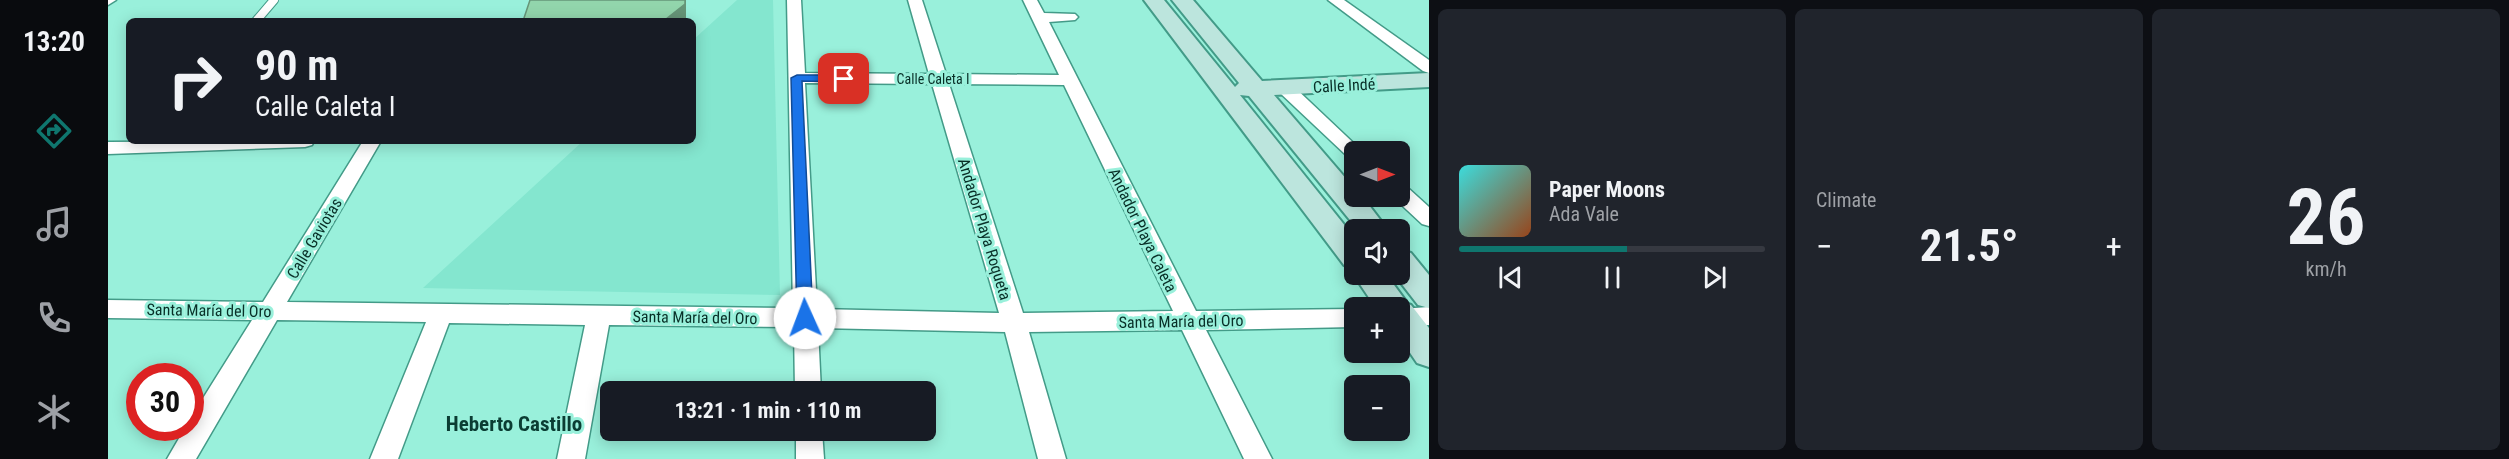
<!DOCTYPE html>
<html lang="en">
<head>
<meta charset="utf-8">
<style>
	body { margin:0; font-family:"Roboto Condensed",sans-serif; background:#20242c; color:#f1f3f6; height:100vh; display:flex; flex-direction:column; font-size:22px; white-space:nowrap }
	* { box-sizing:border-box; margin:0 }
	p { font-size:20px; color:#9ea1a6 }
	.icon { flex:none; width:33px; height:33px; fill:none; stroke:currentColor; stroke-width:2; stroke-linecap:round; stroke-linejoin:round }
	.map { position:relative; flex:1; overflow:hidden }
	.drawer { display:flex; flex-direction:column; gap:9px; padding:9px; background:#0d0f14; width:1080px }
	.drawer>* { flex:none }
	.top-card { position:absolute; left:18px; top:18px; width:570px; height:126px; border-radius:9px; box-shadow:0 3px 15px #0003; background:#171b24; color:#f1f3f6; overflow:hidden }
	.needle { width:39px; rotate:90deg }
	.fabs { position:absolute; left:1236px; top:141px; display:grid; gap:12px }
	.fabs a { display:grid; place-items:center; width:66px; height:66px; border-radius:9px; background:#171b24; box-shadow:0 3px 15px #0003; font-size:30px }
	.speed { position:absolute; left:18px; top:363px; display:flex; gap:12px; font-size:30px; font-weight:700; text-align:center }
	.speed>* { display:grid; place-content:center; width:78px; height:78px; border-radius:50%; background:#171b24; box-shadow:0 3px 15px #0003; line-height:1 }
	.speed .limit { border:9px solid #d22; background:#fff; color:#111 }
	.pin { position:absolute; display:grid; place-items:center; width:51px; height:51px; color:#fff; margin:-26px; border-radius:12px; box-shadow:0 3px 9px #0006 }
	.me { position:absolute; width:66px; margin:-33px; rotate:358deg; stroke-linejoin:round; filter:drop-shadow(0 0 4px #0008) }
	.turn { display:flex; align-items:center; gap:21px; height:126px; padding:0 30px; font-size:27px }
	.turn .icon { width:78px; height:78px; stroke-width:2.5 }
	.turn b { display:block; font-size:42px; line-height:51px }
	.big { font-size:45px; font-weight:700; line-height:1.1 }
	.drawer .tile { flex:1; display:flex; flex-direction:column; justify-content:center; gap:9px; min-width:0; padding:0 21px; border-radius:9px; background:#20242c }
	.drawer .dial { align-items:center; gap:0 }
	.dial b { font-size:78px; line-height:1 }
	.song { display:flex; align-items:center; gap:18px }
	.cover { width:72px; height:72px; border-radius:9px; background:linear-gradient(135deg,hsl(180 70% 55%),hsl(20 70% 35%)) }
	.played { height:6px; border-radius:3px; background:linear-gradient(90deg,#0f766e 55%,#363941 55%) }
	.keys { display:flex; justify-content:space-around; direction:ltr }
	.heat { display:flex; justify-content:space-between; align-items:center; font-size:33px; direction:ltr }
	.drawer .tiles { flex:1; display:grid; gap:9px; grid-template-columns:repeat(3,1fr) }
	.trip { position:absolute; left:492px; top:381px; width:336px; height:60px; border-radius:9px; background:#171b24; box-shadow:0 3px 15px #0003; font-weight:700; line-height:60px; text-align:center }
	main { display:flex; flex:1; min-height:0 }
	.dock { display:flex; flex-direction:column; width:108px; justify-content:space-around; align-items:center; background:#090b0e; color:#9ea1a6 }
	.dock .icon { width:42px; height:42px }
	.dock .selected { color:#0f766e }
	.dock b { font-size:27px; color:#f1f3f6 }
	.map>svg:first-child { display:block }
	.built { fill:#84e6cf }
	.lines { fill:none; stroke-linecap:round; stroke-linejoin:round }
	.lane-casing { stroke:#439b88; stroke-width:10 }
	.street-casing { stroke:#439b88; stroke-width:3 }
	.secondary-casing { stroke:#439b88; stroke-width:4 }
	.lane { stroke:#fff; stroke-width:8 }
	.street { fill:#fff; fill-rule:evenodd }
	.secondary { fill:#bce5dd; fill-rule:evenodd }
	.wall { fill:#7eb794 }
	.shaded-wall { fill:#669578 }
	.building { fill:#92d5ac; stroke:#669578; stroke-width:1.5 }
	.route { fill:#1a73e8; stroke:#114b97; stroke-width:1.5 }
	.labels { text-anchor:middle; stroke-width:6; stroke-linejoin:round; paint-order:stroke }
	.far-street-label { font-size:14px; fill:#082f27; stroke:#99f0db }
	.street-label { font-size:16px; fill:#082f27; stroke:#99f0db }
	.near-neighbourhood-label { font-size:21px; font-weight:bold; fill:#0b3d33; stroke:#99f0db }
</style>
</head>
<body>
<main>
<nav class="dock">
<b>13:20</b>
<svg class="icon selected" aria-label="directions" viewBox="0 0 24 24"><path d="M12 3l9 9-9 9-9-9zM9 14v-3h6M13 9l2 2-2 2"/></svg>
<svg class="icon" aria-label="music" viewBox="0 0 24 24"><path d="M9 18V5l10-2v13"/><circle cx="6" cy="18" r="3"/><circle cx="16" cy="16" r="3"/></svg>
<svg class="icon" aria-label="phone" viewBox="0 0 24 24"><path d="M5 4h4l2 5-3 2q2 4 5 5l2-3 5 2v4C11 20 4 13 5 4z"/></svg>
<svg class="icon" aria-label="climate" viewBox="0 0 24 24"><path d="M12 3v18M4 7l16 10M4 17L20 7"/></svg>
</nav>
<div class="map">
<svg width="1321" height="459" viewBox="0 0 1321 459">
	<rect width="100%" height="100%" fill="#99f0db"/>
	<!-- built -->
	<polygon class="built" points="629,0 665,0 672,295 315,288 475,141 585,141 585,40"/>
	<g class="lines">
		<!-- lane casing -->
		<g class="lane-casing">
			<polyline id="lane" points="148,21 166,0"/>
		</g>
		<!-- street casing -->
		<g class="street-casing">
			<g id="street">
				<polygon points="0,0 8,0 0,5"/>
				<path d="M679 0H693L697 73 821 74 800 0H814L838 74 951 75 915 0H929L936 13 967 14 970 17 967 20 941 22 1088 311 1246 309V327L1098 330 1164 459H1136L1074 330 921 332 958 459H930L897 332 710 328 713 392H687L686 327 501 325 477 459H449L477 325 341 323 290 459H262L318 322 169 320 88 459H59L77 428H82V419L144 320 0 318V300L155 302 255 141H273L179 302 685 308ZM697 83 824 84 891 313 709 309ZM841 84 956 85 1065 311 915 313Z"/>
				<polygon points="1220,0 1236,0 1321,60 1321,73 1315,71"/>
				<polygon points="1177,83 1183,84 1255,152 1246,152 1246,158 1239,156 1171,92 1168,88 1171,84"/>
				<polygon points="206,141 204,145 197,147 0,154 0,142"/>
				<polygon points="1292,185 1299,187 1321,207 1321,226 1314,224 1285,197 1292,196"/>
				<polygon points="1321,307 1321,325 1292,327 1292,309"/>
				<polygon points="688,430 714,430 716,459 688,459"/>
			</g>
		</g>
		<!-- secondary casing -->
		<g class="secondary-casing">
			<g id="secondary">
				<polygon points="1036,0 1056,0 1127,87 1131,83 1064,0 1085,0 1154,81 1321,73 1321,87 1166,95 1246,188 1246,196 1254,196 1280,230 1250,230 1141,96 1132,95 1246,237 1246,268 1236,265"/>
				<polygon points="1292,250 1303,253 1321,275 1321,308 1310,305 1286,274 1292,274"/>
				<polygon points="1246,271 1246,274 1278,274 1300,304 1303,305 1321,328 1321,367 1309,363 1292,338 1292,308 1268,308 1245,274"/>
			</g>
		</g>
		<!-- lane -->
		<use href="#lane" class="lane"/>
		<!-- street -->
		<use href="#street" class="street"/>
		<!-- secondary -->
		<use href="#secondary" class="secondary"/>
	</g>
	<!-- wall -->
	<polygon class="wall" points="422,0 578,20 577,21 415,21"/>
	<!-- shaded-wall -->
	<polygon class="shaded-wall" points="577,0 578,0 578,20 577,21 558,21 558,19"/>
	<!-- building -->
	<polygon class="building" points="422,0 577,0 577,4 558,19 415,21"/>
	<!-- route -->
	<polygon class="route" points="689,75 736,75 742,79 736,82 694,81 705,318 702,322 692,322 689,318 683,78"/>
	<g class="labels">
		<!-- far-street labels -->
		<g class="far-street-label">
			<text x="825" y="84">Calle Caleta I</text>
		</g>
		<!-- street labels -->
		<g class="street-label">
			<text transform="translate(1236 85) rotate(-3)" y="6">Calle Indé</text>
			<text transform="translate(877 229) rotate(73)" y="6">Andador Playa Roqueta</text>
			<text transform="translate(1035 230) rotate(64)" y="6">Andador Playa Caleta</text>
			<text transform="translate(206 238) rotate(-59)" y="6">Calle Gaviotas</text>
			<text transform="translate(101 310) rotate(1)" y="6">Santa María del Oro</text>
			<text transform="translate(587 317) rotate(1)" y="6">Santa María del Oro</text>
			<text transform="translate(1073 321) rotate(-1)" y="6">Santa María del Oro</text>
		</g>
		<!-- near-neighbourhood labels -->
		<g class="near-neighbourhood-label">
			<text x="406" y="431">Heberto Castillo</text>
		</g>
	</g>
</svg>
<div class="fabs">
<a><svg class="needle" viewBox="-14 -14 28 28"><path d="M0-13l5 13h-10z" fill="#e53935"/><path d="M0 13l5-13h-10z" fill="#9ea1a6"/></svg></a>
<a><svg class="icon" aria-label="sound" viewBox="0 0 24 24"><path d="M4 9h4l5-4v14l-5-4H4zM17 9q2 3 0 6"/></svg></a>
<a>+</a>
<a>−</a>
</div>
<div class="speed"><div class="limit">30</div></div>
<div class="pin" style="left:736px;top:79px;background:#d93025"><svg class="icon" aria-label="arrive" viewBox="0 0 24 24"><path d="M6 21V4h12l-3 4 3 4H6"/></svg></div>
<svg class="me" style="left:697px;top:318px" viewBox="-20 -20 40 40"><circle r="19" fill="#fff"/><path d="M0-13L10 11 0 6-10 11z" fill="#1a73e8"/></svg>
<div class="trip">13:21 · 1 min · 110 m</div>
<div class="top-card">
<div class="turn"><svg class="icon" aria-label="right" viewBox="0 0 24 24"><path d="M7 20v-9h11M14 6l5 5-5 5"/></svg><div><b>90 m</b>Calle Caleta I</div></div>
</div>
</div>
<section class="drawer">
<div class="tiles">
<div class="tile">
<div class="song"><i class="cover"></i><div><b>Paper Moons</b><p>Ada Vale</p></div></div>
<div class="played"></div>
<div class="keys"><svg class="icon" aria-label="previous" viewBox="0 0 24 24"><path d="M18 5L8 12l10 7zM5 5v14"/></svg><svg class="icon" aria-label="pause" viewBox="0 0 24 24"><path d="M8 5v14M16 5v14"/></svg><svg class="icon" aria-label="next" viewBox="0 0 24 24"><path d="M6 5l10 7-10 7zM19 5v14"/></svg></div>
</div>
<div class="tile"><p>Climate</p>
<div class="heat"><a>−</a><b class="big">21.5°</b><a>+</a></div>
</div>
<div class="tile dial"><b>26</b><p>km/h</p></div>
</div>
</section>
</main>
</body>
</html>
